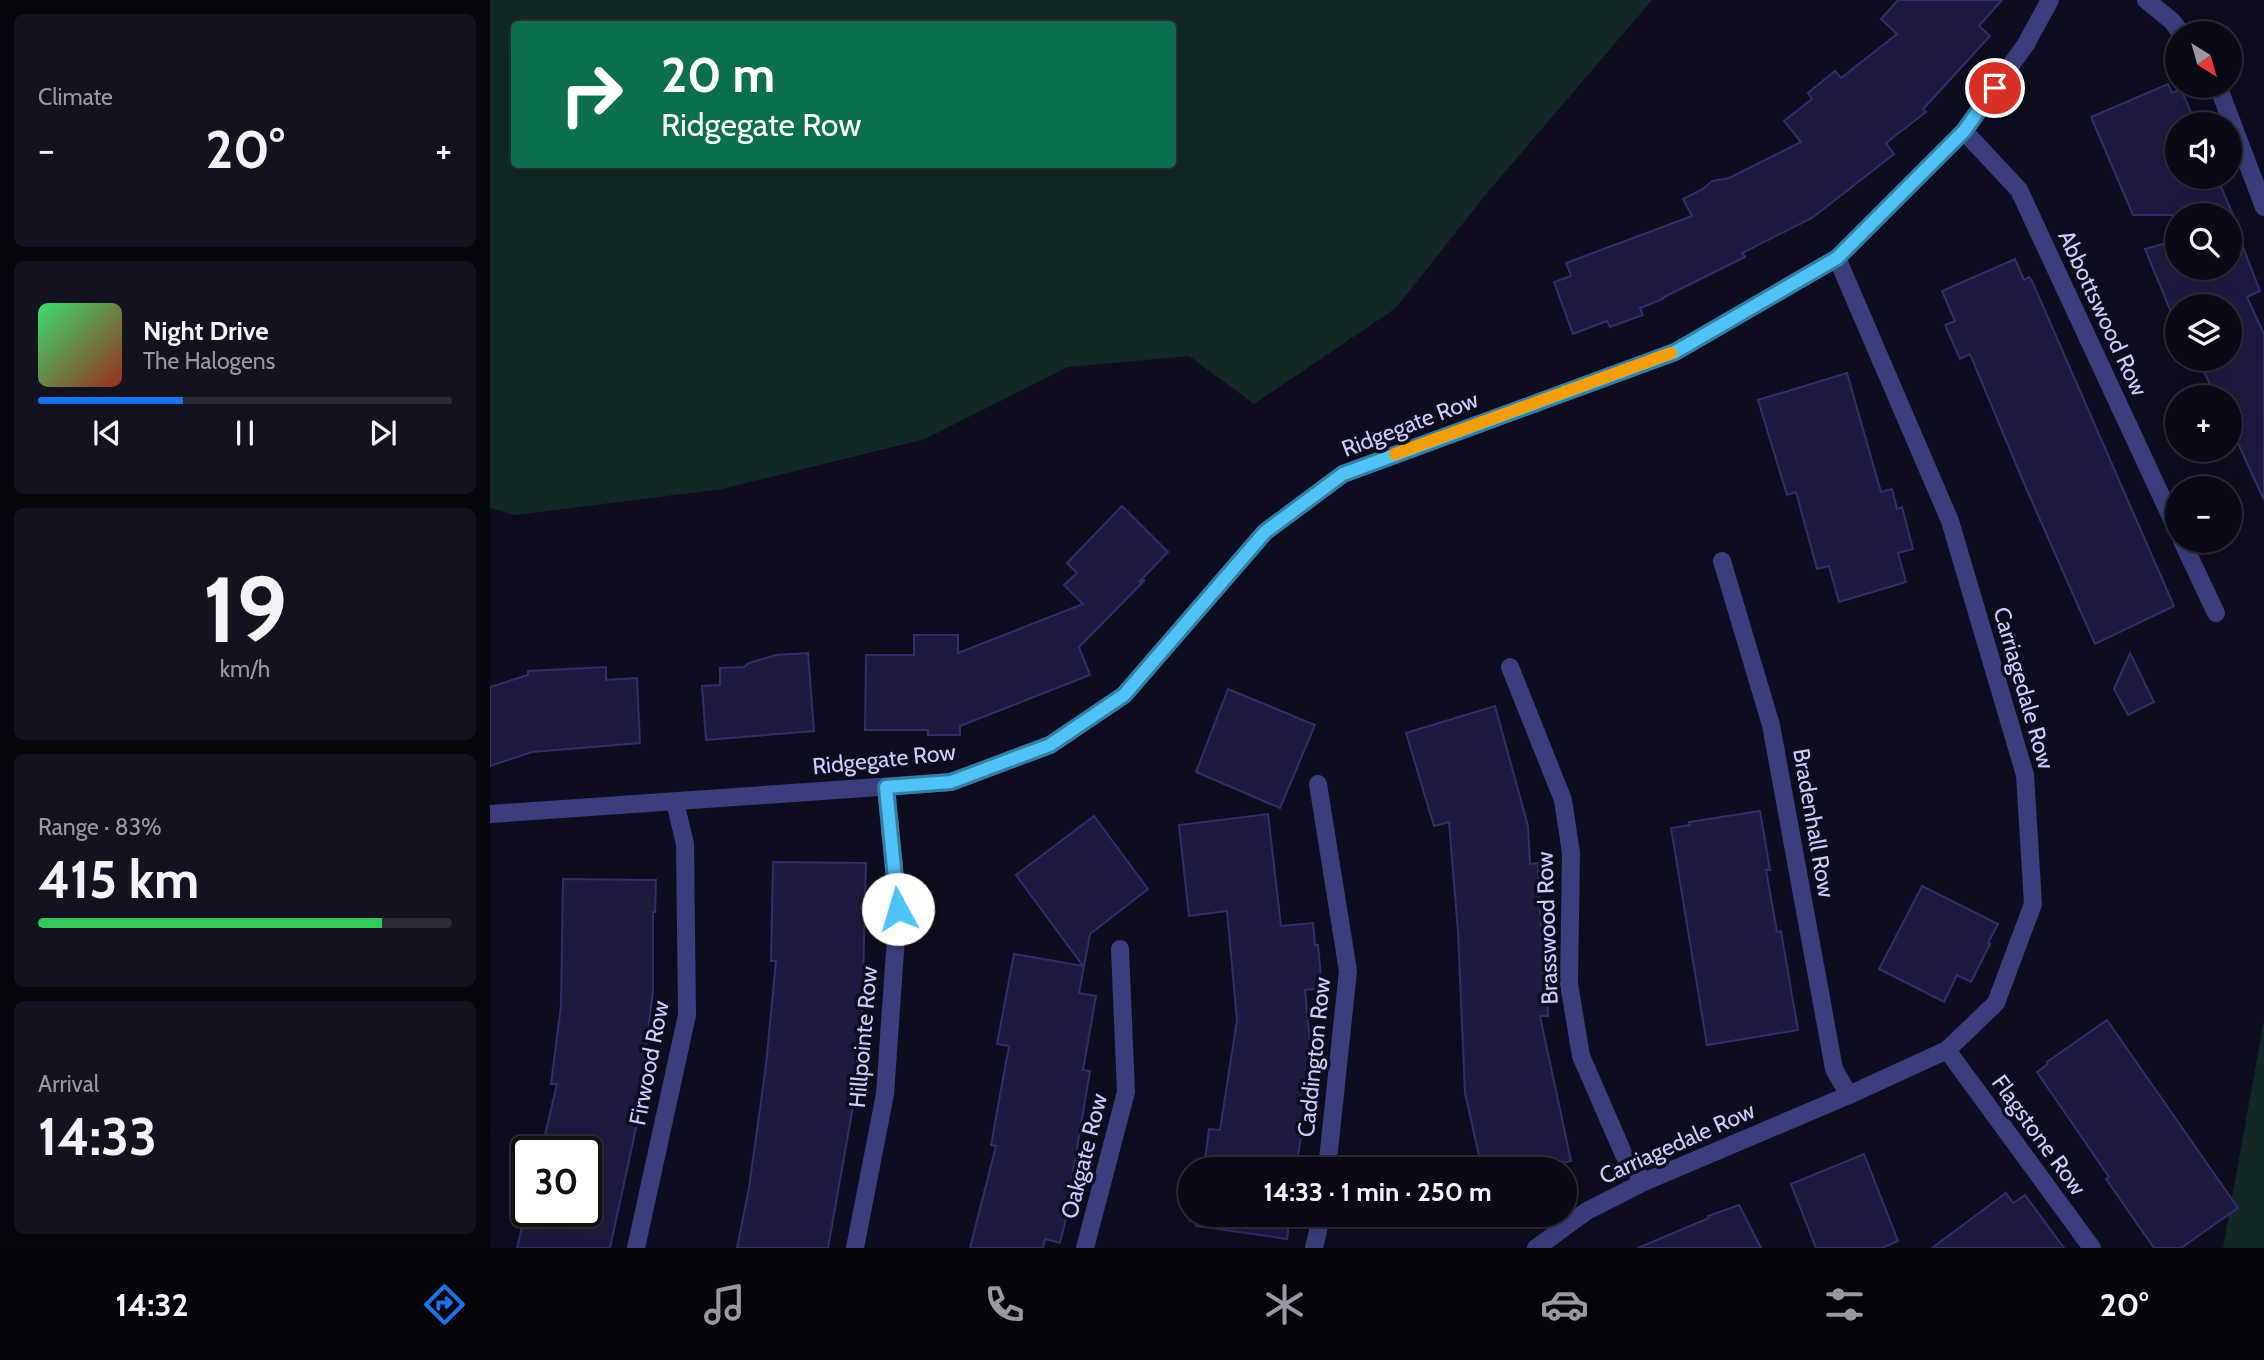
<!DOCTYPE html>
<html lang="en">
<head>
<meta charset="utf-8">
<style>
	body { margin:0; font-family:Cabin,sans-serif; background:#131320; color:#f1f3f6; height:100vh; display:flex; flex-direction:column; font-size:26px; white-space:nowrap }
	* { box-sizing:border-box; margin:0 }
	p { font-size:23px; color:#999aa1 }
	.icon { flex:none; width:38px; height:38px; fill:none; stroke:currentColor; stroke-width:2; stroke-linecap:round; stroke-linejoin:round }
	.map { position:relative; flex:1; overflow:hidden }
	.sheet { display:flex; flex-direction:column; gap:14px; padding:14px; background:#06060d; width:490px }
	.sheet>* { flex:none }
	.top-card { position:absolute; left:21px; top:21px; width:665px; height:147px; border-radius:7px; box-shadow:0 7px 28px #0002,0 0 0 2px #2a2b36; background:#0b6e4f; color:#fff; overflow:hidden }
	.needle { width:46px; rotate:143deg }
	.controls { position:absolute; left:1675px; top:21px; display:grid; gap:14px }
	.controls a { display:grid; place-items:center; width:77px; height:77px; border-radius:50%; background:#0a0a17; box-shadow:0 7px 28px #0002,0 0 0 2px #2a2b36; font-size:35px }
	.speed { position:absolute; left:21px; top:1136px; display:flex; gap:14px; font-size:35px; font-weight:700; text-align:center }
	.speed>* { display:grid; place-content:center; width:91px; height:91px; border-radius:50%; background:#0a0a17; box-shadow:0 7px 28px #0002,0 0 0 2px #2a2b36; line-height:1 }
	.speed .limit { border:4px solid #111; border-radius:10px; background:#fff; color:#111 }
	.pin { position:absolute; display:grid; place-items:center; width:60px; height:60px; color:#fff; margin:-30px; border:4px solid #fff; border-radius:50%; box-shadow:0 2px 7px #0007 }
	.me { position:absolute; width:77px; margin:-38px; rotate:354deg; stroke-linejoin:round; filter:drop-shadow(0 0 5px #0008) }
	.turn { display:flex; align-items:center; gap:24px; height:147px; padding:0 35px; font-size:32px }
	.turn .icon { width:91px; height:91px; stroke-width:2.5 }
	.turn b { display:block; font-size:49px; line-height:60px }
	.big { font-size:52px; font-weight:700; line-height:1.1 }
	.sheet .card { flex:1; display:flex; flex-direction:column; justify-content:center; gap:10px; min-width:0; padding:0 24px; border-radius:10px; background:#131320 }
	.sheet .dial { align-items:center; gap:0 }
	.dial b { font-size:91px; line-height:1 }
	.song { display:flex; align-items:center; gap:21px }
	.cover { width:84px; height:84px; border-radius:10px; background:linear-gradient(135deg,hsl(140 70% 55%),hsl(10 70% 35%)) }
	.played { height:7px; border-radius:4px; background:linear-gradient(90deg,#1a73e8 35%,#2a2b36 35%) }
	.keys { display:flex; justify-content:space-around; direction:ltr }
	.heat { display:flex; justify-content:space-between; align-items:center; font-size:38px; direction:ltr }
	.charge { height:10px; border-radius:5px; background:linear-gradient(90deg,#34c759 83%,#2a2b36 0) }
	.trip { position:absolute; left:688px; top:1157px; width:399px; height:70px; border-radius:35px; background:#0a0a17; box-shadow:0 7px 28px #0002,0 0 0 2px #2a2b36; font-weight:700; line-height:70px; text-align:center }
	.tab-bar { display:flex; height:112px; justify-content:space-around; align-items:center; background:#040409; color:#999aa1 }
	.tab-bar .icon { width:49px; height:49px }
	.tab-bar .current { color:#1a73e8 }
	.tab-bar b { font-size:32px; color:#f1f3f6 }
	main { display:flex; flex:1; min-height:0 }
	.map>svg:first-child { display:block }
	.green { fill:#112825; fill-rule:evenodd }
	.building { fill:#1e1a3f; stroke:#332d6a; stroke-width:2 }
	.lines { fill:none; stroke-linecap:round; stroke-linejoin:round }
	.minor { stroke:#3a3e7c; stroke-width:18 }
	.route-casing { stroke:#337fa1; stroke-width:18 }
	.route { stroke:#4fc3f7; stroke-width:12 }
	.slow { stroke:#f59e0b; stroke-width:12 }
	.labels { text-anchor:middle; stroke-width:7; stroke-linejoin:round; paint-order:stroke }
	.street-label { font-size:23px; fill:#cdcdfd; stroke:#0e0d1f }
</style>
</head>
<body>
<main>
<section class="sheet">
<div class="card"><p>Climate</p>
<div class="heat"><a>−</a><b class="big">20°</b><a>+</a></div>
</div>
<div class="card">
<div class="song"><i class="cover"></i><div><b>Night Drive</b><p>The Halogens</p></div></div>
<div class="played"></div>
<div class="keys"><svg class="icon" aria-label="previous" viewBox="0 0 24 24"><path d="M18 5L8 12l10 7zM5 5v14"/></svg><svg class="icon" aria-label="pause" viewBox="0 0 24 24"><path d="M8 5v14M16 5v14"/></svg><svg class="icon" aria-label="next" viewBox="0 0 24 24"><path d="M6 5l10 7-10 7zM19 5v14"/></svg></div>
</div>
<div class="card dial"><b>19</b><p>km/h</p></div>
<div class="card"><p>Range · 83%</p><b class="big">415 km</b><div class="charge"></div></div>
<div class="card"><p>Arrival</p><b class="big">14:33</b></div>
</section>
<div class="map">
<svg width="1774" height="1248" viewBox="0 0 1774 1248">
	<rect width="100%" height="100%" fill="#0e0d1f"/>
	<!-- green -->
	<g class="green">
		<path d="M0 0H1162L997 193 906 308 764 404 699 356 578 367 435 439 232 489 25 515 0 508ZM24 24H682V164H24Z"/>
		<polygon points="1774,1020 1774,1248 1733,1248"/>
	</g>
	<!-- building -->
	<g class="building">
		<polygon points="1408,0 1512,0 1489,26 1500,36 1433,109 1436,112 1396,143 1404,154 1322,218 1252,253 1255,257 1172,298 1173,299 1150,308 1153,315 1120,327 1117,321 1083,334 1064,282 1081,276 1076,263 1202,216 1193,199 1213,189 1222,181 1239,178 1311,142 1294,121 1322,99 1318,93 1345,71 1351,78 1407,34 1391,19"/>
		<polygon points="1678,84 1682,93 1691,89 1706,124 1687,124 1687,177 1727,177 1743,215 1643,215 1601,117"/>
		<polygon points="1744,224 1770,291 1757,297 1774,334 1774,500 1740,426 1740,397 1726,397 1708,359 1740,359 1740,306 1687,306 1686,324 1655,249 1687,240 1687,268 1740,268 1740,225"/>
		<polygon points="1525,259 1534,280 1539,277 1542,281 1684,606 1605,644 1536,488 1480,354 1470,359 1455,325 1465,321 1452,291"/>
		<polygon points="1357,373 1391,492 1402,489 1407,509 1412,507 1423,549 1408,553 1416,582 1349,602 1339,566 1327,569 1306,492 1297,495 1268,400"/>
		<polygon points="632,506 678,552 649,582 655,580 589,647 600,675 470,726 470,735 438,735 438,730 375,730 376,655 424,655 424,635 468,635 468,653 593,604 574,585 587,573 577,563"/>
		<polygon points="318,653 324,731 216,740 212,686 230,685 230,668 254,667 259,663 286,655"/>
		<polygon points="1640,653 1664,702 1638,715 1624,689"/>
		<polygon points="116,667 116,680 147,678 150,743 42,752 0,766 0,687 38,675 38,671"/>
		<polygon points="738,689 825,725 790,808 706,772"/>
		<polygon points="1005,706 1038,826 1040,864 1048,863 1053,973 1056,973 1058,1016 1050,1016 1081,1161 1046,1169 992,1169 975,1093 968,932 959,822 944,826 916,733"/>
		<polygon points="1270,811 1280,870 1276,870 1287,932 1291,931 1308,1030 1217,1045 1181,828 1200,825 1199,822"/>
		<polygon points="778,814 791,926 823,923 825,945 828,945 832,988 815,990 820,1043 828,1045 826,1064 828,1065 820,1111 815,1110 806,1169 708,1169 709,1160 715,1160 719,1129 730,1130 747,1020 737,911 699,916 689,825"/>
		<polygon points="604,816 658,889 600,934 589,993 606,996 593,1070 600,1071 582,1178 586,1179 570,1243 555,1239 553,1248 480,1248 506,1146 501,1145 519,1046 507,1044 524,954 593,966 526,875"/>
		<polygon points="283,862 376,863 372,1019 379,1019 375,1061 371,1061 338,1248 247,1248 259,1188 276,1065 286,961 281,961"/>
		<polygon points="73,879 166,880 165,912 163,912 163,991 146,1128 120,1248 27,1248 36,1211 96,1211 96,1152 51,1152 67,1084 61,1084 71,1005"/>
		<polygon points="1432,886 1508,924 1498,943 1500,944 1481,982 1467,975 1454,1002 1389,969"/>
		<polygon points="1617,1020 1748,1208 1691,1248 1664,1248 1616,1179 1619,1177 1547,1072 1558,1064 1557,1062"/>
		<polygon points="1374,1154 1408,1241 1392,1248 1326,1248 1301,1184"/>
		<polygon points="1516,1193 1523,1203 1535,1195 1574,1248 1442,1248"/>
		<polygon points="1249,1205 1271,1248 1148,1248 1219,1218 1218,1216"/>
		<polygon points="701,1214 800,1214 797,1239 706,1226 706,1221 700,1221"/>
	</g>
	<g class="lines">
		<!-- minor -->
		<g class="minor">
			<polyline points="1656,0 1682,21 1691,33"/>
			<polyline points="1728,86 1774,207"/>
			<polyline points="1474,131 1529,190 1687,530"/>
			<polyline points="1692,541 1726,613"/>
			<polyline points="1232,561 1281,725 1344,1069 1359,1095"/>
			<polyline points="1020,667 1073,800 1081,853 1079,984 1091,1056 1134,1155 1154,1182"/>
			<polyline points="828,784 858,971 837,1169"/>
			<polyline points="0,814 461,782 560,745 634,695 775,532 853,474 1185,352 1347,258 1474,131 1536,44 1560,0"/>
			<polyline points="1457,1050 1602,1248"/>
			<polyline points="146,1248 197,1015 195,844 185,802"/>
			<polyline points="365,1248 395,1094 408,909 396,787"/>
			<polyline points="595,1248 636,1092 630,949"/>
			<polyline points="824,1248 832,1214"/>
			<polyline points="1046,1248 1097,1211 1154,1182 1359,1095 1457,1050 1506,1003 1543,904 1535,775 1460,521 1347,258"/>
		</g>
	</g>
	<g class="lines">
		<!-- route casing -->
		<g class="route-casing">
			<polyline id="route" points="408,909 396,787 461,782 560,745 634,695 775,532 853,474 1185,352 1347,258 1474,131 1505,88"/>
		</g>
		<!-- route -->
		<use href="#route" class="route"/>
		<!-- slow -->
		<polyline class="slow" points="905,454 1181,353"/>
	</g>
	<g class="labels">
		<!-- street labels -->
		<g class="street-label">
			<text transform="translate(1613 313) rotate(65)" y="8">Abbottswood Row</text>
			<text transform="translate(920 424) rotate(-21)" y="8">Ridgegate Row</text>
			<text transform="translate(1534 688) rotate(74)" y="8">Carriagedale Row</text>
			<text transform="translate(394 759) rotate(-6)" y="8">Ridgegate Row</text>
			<text transform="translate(1324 823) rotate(80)" y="8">Bradenhall Row</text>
			<text transform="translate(1057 928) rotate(-92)" y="8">Brasswood Row</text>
			<text transform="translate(373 1037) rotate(-85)" y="8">Hillpointe Row</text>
			<text transform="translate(824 1057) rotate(-84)" y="8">Caddington Row</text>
			<text transform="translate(159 1063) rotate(-79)" y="8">Firwood Row</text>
			<text transform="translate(1549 1135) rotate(54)" y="8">Flagstone Row</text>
			<text transform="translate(1187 1143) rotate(-24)" y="8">Carriagedale Row</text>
			<text transform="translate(594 1156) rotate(-76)" y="8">Oakgate Row</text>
		</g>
	</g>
</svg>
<div class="controls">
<a><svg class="needle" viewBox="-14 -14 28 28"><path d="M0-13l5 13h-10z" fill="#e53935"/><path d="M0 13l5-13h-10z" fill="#999aa1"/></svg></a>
<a><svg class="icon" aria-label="sound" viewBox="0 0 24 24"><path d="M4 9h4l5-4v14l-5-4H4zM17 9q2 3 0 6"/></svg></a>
<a><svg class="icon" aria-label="search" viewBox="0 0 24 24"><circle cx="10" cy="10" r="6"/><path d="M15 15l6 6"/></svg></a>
<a><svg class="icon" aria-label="layers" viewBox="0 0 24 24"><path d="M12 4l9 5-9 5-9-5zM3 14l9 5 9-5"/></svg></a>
<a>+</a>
<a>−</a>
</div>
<div class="speed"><div class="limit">30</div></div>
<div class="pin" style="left:1505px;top:88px;background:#d93025"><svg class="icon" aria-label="arrive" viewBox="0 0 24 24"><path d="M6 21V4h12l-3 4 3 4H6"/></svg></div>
<svg class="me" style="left:408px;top:909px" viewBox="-20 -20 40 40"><circle r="19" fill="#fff"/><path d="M0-13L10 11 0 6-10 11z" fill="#4fc3f7"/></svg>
<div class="trip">14:33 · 1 min · 250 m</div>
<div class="top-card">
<div class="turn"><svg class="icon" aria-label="right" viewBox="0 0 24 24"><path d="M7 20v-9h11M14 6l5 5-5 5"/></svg><div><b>20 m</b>Ridgegate Row</div></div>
</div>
</div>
</main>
<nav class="tab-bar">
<b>14:32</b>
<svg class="icon current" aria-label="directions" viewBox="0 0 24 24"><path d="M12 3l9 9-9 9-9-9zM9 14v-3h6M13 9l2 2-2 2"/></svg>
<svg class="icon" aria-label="music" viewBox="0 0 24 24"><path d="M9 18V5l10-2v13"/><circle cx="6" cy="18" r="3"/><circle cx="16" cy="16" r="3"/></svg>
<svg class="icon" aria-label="phone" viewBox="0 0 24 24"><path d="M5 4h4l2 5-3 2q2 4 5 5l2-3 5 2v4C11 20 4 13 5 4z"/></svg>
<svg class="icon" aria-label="climate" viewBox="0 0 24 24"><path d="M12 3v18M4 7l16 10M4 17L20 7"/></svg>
<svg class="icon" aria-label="car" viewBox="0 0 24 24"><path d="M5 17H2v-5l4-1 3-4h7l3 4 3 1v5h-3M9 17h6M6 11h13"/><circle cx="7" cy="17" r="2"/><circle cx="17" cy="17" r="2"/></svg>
<svg class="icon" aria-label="filters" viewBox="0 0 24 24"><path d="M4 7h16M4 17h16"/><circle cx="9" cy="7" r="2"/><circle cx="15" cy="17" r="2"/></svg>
<b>20°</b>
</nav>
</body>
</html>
